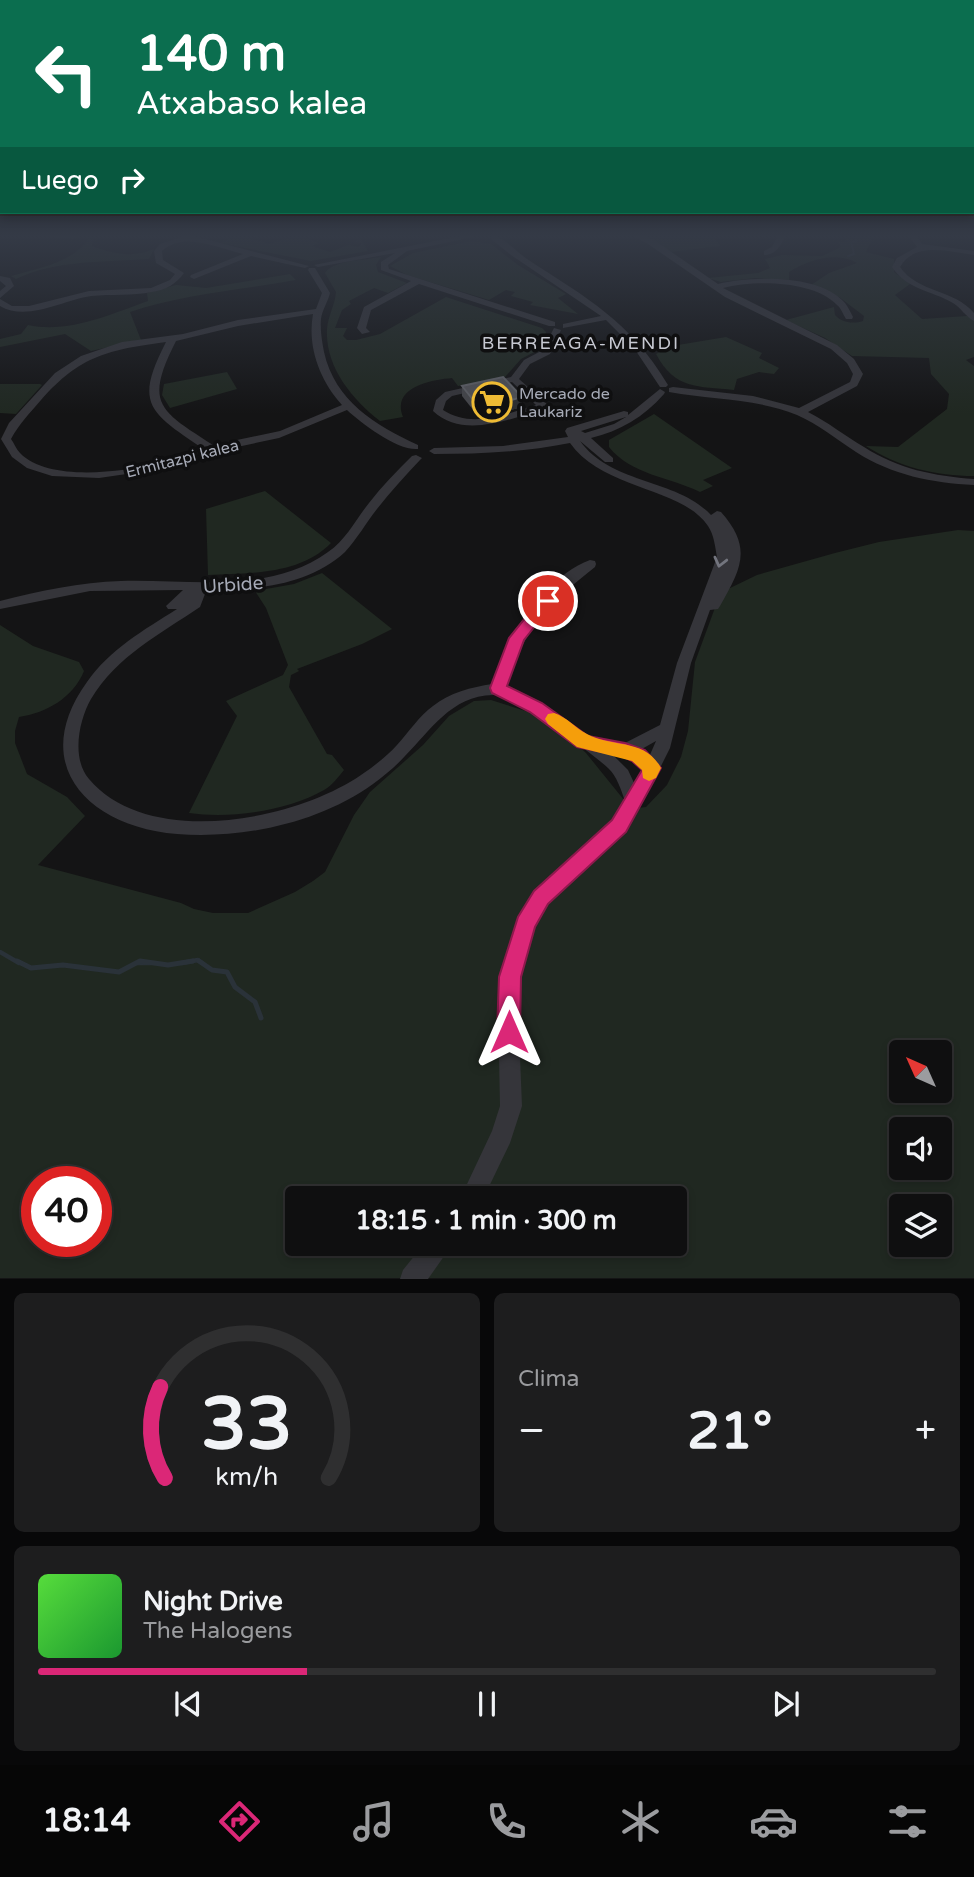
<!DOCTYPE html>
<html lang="es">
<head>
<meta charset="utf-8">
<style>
	body { margin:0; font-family:"Varela Round",sans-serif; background:#1d1d1e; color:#f1f3f6; height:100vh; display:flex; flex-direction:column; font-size:26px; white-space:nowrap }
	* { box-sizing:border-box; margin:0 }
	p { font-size:23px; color:#9b9c9f }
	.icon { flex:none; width:38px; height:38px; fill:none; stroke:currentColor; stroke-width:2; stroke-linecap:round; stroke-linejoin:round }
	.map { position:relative; height:1279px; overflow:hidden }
	.side { display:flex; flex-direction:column; gap:14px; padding:14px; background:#080809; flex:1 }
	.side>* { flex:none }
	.top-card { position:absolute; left:0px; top:0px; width:975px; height:214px; box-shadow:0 4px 10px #0003,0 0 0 2px #2f2f30; background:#0b6e4f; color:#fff; overflow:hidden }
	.needle { width:46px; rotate:315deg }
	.buttons { position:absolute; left:889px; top:1040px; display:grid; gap:14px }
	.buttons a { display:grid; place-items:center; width:63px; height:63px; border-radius:7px; background:#0f0f10; box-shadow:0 4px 10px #0003,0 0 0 2px #2f2f30; font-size:35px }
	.speed { position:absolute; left:21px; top:1166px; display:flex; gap:14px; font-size:35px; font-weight:700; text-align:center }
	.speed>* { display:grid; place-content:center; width:91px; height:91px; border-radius:50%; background:#0f0f10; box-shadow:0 4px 10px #0003,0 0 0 2px #2f2f30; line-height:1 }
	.speed .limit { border:10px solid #d22; background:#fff; color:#111 }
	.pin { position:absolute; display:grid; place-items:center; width:60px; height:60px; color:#fff; margin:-30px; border:4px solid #fff; border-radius:50%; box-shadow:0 2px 7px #0007 }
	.me { position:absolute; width:77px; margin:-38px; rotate:0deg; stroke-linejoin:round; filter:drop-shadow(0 0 5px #0008) }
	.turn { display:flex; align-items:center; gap:24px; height:147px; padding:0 21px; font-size:32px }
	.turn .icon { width:91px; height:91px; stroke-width:2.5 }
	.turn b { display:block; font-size:49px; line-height:60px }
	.then { display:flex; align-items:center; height:66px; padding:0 21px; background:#0003; gap:14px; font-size:26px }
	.big { font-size:52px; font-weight:700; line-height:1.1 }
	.side .tile { flex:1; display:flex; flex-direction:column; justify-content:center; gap:10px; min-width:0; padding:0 24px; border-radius:10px; background:#1d1d1e }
	.side .dial { align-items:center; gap:0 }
	.dial svg { height:182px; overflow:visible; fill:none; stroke:#2f2f30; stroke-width:7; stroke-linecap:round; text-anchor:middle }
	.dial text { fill:#f1f3f6; stroke:none }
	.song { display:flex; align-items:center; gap:21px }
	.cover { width:84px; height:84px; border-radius:10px; background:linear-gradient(135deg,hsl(110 70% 55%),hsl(130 70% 35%)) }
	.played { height:7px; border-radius:4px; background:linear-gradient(90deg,#db2777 30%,#2f2f30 30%) }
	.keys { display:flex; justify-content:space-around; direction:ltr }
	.heat { display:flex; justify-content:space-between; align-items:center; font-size:38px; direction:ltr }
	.side .tiles { flex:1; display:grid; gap:14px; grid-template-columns:1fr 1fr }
	.tile:last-child { grid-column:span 2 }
	.trip { position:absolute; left:285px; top:1186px; width:402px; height:70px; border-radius:7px; background:#0f0f10; box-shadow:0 4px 10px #0003,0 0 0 2px #2f2f30; font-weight:700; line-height:70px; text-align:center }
	.menu { display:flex; height:112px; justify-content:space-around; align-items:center; background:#060606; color:#9b9c9f }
	.menu .icon { width:49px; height:49px }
	.menu .current { color:#db2777 }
	.menu b { font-size:32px; color:#f1f3f6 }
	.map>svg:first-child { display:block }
	.green { fill:#202821; fill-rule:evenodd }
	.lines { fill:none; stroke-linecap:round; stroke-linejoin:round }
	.stream-far2 { stroke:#2a3239; stroke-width:2 }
	.stream-far1 { stroke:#2a3239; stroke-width:4.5 }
	.stream { stroke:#2a3239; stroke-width:5 }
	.minor { fill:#35353a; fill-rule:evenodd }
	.wall { fill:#45464a }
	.shaded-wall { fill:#2d2e30 }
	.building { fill:#505156; stroke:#5d5f65; stroke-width:2 }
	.oneway { stroke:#73757e }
	.route { fill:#db2777; stroke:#8e194d; stroke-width:2 }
	.slow { fill:#f59e0b }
	.labels { text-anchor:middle; stroke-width:7; stroke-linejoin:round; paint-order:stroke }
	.far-poi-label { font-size:16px; fill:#a6aab6; stroke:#0f0f10; text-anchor:start }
	.far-street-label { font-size:16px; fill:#a6aab6; stroke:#0f0f10 }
	.far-neighbourhood-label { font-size:18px; letter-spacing:2px; fill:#c7c9d2; stroke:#0f0f10 }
	.street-label { font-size:19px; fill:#a6aab6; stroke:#0f0f10 }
</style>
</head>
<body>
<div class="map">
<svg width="974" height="1279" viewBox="0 0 974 1279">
	<rect width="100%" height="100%" fill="#141415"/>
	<!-- green -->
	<g class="green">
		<path d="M73 235H95L92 246C112 254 134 258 154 249L149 259C106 262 55 260 16 279L11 276C41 267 70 264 90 238Z"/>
		<polygon points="239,235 270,244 296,235 319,243 312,246 330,252 348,245 358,247 362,243 353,242 361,239 368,251 311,261 220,243"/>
		<polygon points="642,235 713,235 720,246 671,252"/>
		<path d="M849 235H874L866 252 894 259V272L910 284 895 295 922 319 967 316 974 320V357L966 360 974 366V476C936 476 898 467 866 446L898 447 947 409 949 394 931 374 929 358 852 356 825 338 786 320 834 307 835 315C842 323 853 324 863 321L864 316 839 297 811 285 829 273 857 263C835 251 809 260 789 272V280L755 278 721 282 708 278 758 273 770 268 765 259 782 255 822 256 841 247 839 242H844Z"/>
		<polygon points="471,241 491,244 518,265 566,294 558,298 578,314 530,305 533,302 511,296 515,292 506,290 489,300 407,275 390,266 413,253"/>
		<path d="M381 257 376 265 378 272 407 283 388 293 374 288 349 301 351 304 342 310 335 328H347L343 336 347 340H356L380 334 446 297 542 328 546 332 542 348 521 359 505 377 458 386 452 378C431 380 391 387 403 417L380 421C352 399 325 367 327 329 328 316 335 305 336 292L325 273C333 260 366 260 381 257Z"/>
		<path d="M290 274 296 280C241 290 182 294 130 312L141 340 91 351 65 334 0 347V339L21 334 28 325C68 334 111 314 148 301L147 293 176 285 206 288Z"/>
		<path d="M726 337 762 353 759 358 779 368 774 374 759 372 737 379 734 390C698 386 675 390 656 354L672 346Z"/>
		<polygon points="227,372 237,389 170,408 162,395 164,384"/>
		<polygon points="0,384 40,384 42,385 16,414 0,413"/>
		<path d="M654 414 732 468 703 480 713 486 700 492C670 477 631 475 609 447V440Z"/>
		<path d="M265 491 331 543C300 575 249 573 208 575L206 509Z"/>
		<path d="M958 530 974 531V1278H0V625L33 646 79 662 84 671C73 698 46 713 19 717L15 731V743L27 774 67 797 85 816 38 865 181 903 194 909 213 913H248L295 892 313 881 325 872 354 815 370 792 423 745 449 716 474 701 491 700 532 713 567 735 586 753 624 800 638 808 646 807 667 785 681 757 688 731 695 662 716 605 728 589 757 575 835 553 879 542ZM901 1052H940V1090H901ZM901 1129H940V1167H901ZM37 1181H96V1241H37ZM298 1199H676V1244H298ZM901 1206H940V1244H901Z"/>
		<path d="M322 573 392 629 362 644 297 669 299 671 291 675 289 687 327 754 332 755 344 770C338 777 333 785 324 790 287 811 231 819 189 813L237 716 226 701 283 675 288 665 266 608 255 591 294 584Z"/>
	</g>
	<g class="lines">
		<!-- stream-far2 -->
		<polyline class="stream-far2" points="848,256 854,254 851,242 856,242 856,236 862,235"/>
		<!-- stream-far1 -->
		<g class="stream-far1">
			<polyline points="0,952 19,963"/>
			<polyline points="137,963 151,963"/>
			<polyline points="182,963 198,960 202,963"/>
		</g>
		<!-- stream -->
		<g class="stream">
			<polyline points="17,961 31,968 63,965 119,972 140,961 168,965 193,961"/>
			<polyline points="199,961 212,970 227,972 235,987 255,1002 261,1018"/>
		</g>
		<!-- minor -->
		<g class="minor">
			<polygon points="29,235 76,235 78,237 74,239"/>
			<path d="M177 235H190L309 266 305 268 251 256 194 279 190 277 191 275 243 254C217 248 184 231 162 251L163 260 184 273C176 284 166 290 152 292 132 296 111 294 91 296 63 300 27 322 0 306V299L12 306H29L89 291 151 288 170 280 175 274 156 263 154 251 160 244 181 237Z"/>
			<polygon points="465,235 482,235 407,251 388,265 389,269 555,322 555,326 549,326 419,284 371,310 366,328 370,332 362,334 357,328 364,307 411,281 381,270 381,262 395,253 318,267 314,265"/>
			<path d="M491 235C503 236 517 252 527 259 587 298 630 321 668 385L666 387H660L634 348 606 320 563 328V324L601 316 511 255 491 239Z"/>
			<path d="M631 235H642L654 240 718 284C752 276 820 274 845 303 848 307 851 313 853 317L852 319H846C843 314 841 308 837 305 813 280 754 280 723 288L837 345 854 359 863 374 857 386 808 412C828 422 845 436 864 447 898 469 934 476 974 479V485C932 483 892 475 856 452 836 439 818 424 797 415 755 398 712 400 669 392V388L673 387 753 396 799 408 850 382 853 374 847 363 831 349 725 297 648 244Z"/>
			<path d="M778 235H786C781 245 776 255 764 255V251L772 247Z"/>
			<path d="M908 235H916L922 244 974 251V255C950 252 915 241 900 267 918 293 954 289 974 313V321C966 317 961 308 953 303 931 290 907 290 892 267L897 258 917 247Z"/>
			<path d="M309 268H315L330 293C328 302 322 310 321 319 320 330 322 341 324 352 335 401 375 425 418 445V449C398 451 362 424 347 410L279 438 209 453 161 469 99 478 52 476 27 468 12 457 1 439 9 423 55 373 81 356 122 342 183 334 238 320 316 309 322 293 308 270ZM313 314C307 347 320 381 342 405L280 431 213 445C159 410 144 404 176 341L238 326ZM166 342C134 404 149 412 202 448 187 453 172 460 156 464 121 472 48 482 20 453 16 449 14 443 11 439 19 424 30 413 41 400 81 355 108 350 166 342Z"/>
			<polygon points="0,276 10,278 14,286 0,298 0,291 6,286 0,281"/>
			<path d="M554 328 561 330 550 354 530 364 519 379 547 404V408C512 418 464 440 433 411L436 400 445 392 511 377 524 360 543 350ZM512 382 536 405C506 414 472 429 443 410L446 401 452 396Z"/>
			<path d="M660 389 665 392 664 394C644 417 620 431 591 438L613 458V462H605L580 441C612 485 676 478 711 515L717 511 721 512C753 548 741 569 720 606L718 609 710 610 691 663 670 748 646 796 625 831 547 904 533 926 520 977 518 1007 522 1106 510 1143 483 1199H460L492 1131 500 1106 498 1007 500 977 516 923 535 892 613 821 625 801C621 790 617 776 608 768 592 753 512 694 493 695 451 696 431 730 405 756 396 766 384 776 373 784 319 823 243 839 177 834 89 827 27 765 87 682 110 649 144 630 177 609H168L166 606 183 590 90 591 0 609V601C40 591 80 582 121 581 190 579 268 595 328 552 346 540 356 519 369 503 382 486 397 471 412 456L416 455 422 458 420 460C405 476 390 492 377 509 366 523 357 539 345 552 307 587 251 590 203 591L205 594 200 607C160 634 117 656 91 699 79 720 71 758 89 779 148 849 294 821 361 775 373 767 387 756 397 745 409 732 419 716 433 706 449 693 472 687 492 684 506 642 546 575 590 560L595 561 596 564 595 567C549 603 524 629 506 686L542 704 590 738 621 745 660 725 677 663 717 557C715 546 714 535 708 526 682 487 603 490 570 443 525 452 480 454 434 454L429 451 434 448 503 446 568 437 565 431 567 428 624 411 628 412V415ZM626 417 614 424 585 433 581 431ZM656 741 649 757 640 750ZM613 755 629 759 643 770 635 785 628 770Z"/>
			<polygon points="424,1244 451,1244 447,1252 428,1279 400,1279 403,1270"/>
		</g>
	</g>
	<!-- wall -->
	<polygon class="wall" points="462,386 522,397 522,407 500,413 478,416 462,396"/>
	<!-- shaded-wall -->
	<polygon class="shaded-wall" points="522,397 522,407 500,413 478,416 478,406"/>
	<!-- building -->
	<polygon class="building" points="503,377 522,397 501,403 478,406 462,386"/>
	<!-- one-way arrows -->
	<defs><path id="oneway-chevron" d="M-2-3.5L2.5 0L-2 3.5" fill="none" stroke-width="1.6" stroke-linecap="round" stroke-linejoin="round" transform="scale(1.75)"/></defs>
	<use class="oneway" href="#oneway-chevron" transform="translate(720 562) rotate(104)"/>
	<!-- sky -->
	<linearGradient id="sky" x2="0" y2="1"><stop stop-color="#0b0b0c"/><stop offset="0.57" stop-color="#343a46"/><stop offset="1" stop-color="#343a46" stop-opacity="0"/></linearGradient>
	<rect width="974" height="414" fill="url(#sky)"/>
	<!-- route -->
	<polygon class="route" points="548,596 555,601 524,640 507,686 542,703 588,736 625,743 645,750 661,768 626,832 548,904 535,927 521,977 520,1032 517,1040 509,1044 500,1040 497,1032 499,977 518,917 534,891 612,820 642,770 632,761 622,756 577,747 530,712 492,693 490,688 509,638 542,597"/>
	<!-- slow -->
	<path class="slow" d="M554 713C567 717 575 728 587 734 612 748 645 738 661 768L656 778 649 781 643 778 642 770 632 761 577 747 548 724 545 719 548 714Z"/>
	<!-- icons -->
	<defs>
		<g id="supermarket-ring" transform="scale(2.0125)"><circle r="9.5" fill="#0f0f10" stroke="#eebb34" stroke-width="1.5"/><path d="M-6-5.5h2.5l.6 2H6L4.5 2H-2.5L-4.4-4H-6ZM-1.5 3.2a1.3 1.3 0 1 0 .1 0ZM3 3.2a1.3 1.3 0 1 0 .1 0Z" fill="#eebb34"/></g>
	</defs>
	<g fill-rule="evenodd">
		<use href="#supermarket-ring" x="492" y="402"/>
	</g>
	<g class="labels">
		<!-- far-poi labels -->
		<g class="far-poi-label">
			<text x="519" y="399">Mercado de<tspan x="519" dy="18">Laukariz</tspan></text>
		</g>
		<!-- far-street labels -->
		<g class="far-street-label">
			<text transform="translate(182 458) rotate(-14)" y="6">Ermitazpi kalea</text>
		</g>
		<!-- far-neighbourhood labels -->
		<g class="far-neighbourhood-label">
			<text x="581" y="349">BERREAGA-MENDI</text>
		</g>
		<!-- street labels -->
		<g class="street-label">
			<text transform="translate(233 584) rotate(-4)" y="7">Urbide</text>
		</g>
	</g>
</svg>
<div class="buttons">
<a><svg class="needle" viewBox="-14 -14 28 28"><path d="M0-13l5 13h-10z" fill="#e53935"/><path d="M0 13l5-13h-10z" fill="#9b9c9f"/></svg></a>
<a><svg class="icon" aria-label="sound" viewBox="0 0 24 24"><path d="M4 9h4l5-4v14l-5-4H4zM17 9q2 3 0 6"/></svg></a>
<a><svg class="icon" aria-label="layers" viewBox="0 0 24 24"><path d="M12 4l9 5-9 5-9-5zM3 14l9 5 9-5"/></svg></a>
</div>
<div class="speed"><div class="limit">40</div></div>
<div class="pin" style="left:548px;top:601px;background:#d93025"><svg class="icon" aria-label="arrive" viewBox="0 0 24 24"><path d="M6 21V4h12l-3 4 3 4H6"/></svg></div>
<svg class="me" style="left:509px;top:1032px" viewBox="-20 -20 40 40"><path d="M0-17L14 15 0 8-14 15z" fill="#db2777" stroke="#fff" stroke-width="4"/></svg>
<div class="trip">18:15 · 1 min · 300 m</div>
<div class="top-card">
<div class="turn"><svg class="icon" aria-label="left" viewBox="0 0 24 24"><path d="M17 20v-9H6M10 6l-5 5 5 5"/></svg><div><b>140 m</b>Atxabaso kalea</div></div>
<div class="then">Luego<svg class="icon" aria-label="right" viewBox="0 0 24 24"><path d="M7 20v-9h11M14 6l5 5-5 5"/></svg></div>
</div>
</div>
<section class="side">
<div class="tiles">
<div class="tile dial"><svg viewBox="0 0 100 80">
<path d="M14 69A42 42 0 1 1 86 69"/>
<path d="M14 69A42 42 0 0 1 12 29" stroke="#db2777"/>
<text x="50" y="56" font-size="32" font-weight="700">33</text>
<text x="50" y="72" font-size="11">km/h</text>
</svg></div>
<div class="tile"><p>Clima</p>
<div class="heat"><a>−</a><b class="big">21°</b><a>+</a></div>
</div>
<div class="tile">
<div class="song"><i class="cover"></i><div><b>Night Drive</b><p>The Halogens</p></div></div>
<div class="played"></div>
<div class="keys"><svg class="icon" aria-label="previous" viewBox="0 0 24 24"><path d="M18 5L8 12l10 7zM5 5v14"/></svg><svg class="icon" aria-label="pause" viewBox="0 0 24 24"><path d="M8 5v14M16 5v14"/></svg><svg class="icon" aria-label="next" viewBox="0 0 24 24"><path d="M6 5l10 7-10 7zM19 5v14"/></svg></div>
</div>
</div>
</section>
<nav class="menu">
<b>18:14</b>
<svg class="icon current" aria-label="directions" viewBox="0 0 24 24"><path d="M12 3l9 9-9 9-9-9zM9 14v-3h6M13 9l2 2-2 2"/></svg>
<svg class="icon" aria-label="music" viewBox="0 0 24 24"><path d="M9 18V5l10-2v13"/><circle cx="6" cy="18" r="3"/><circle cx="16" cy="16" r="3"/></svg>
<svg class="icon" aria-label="phone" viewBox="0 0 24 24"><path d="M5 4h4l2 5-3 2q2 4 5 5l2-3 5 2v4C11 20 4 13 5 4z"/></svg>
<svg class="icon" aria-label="climate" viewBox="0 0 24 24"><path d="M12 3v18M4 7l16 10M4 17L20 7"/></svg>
<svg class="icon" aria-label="car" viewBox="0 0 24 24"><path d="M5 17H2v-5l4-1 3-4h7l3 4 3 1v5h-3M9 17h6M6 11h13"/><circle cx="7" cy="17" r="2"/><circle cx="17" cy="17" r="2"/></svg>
<svg class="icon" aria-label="filters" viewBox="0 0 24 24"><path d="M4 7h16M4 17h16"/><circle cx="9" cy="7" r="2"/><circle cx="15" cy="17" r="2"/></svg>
</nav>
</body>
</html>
